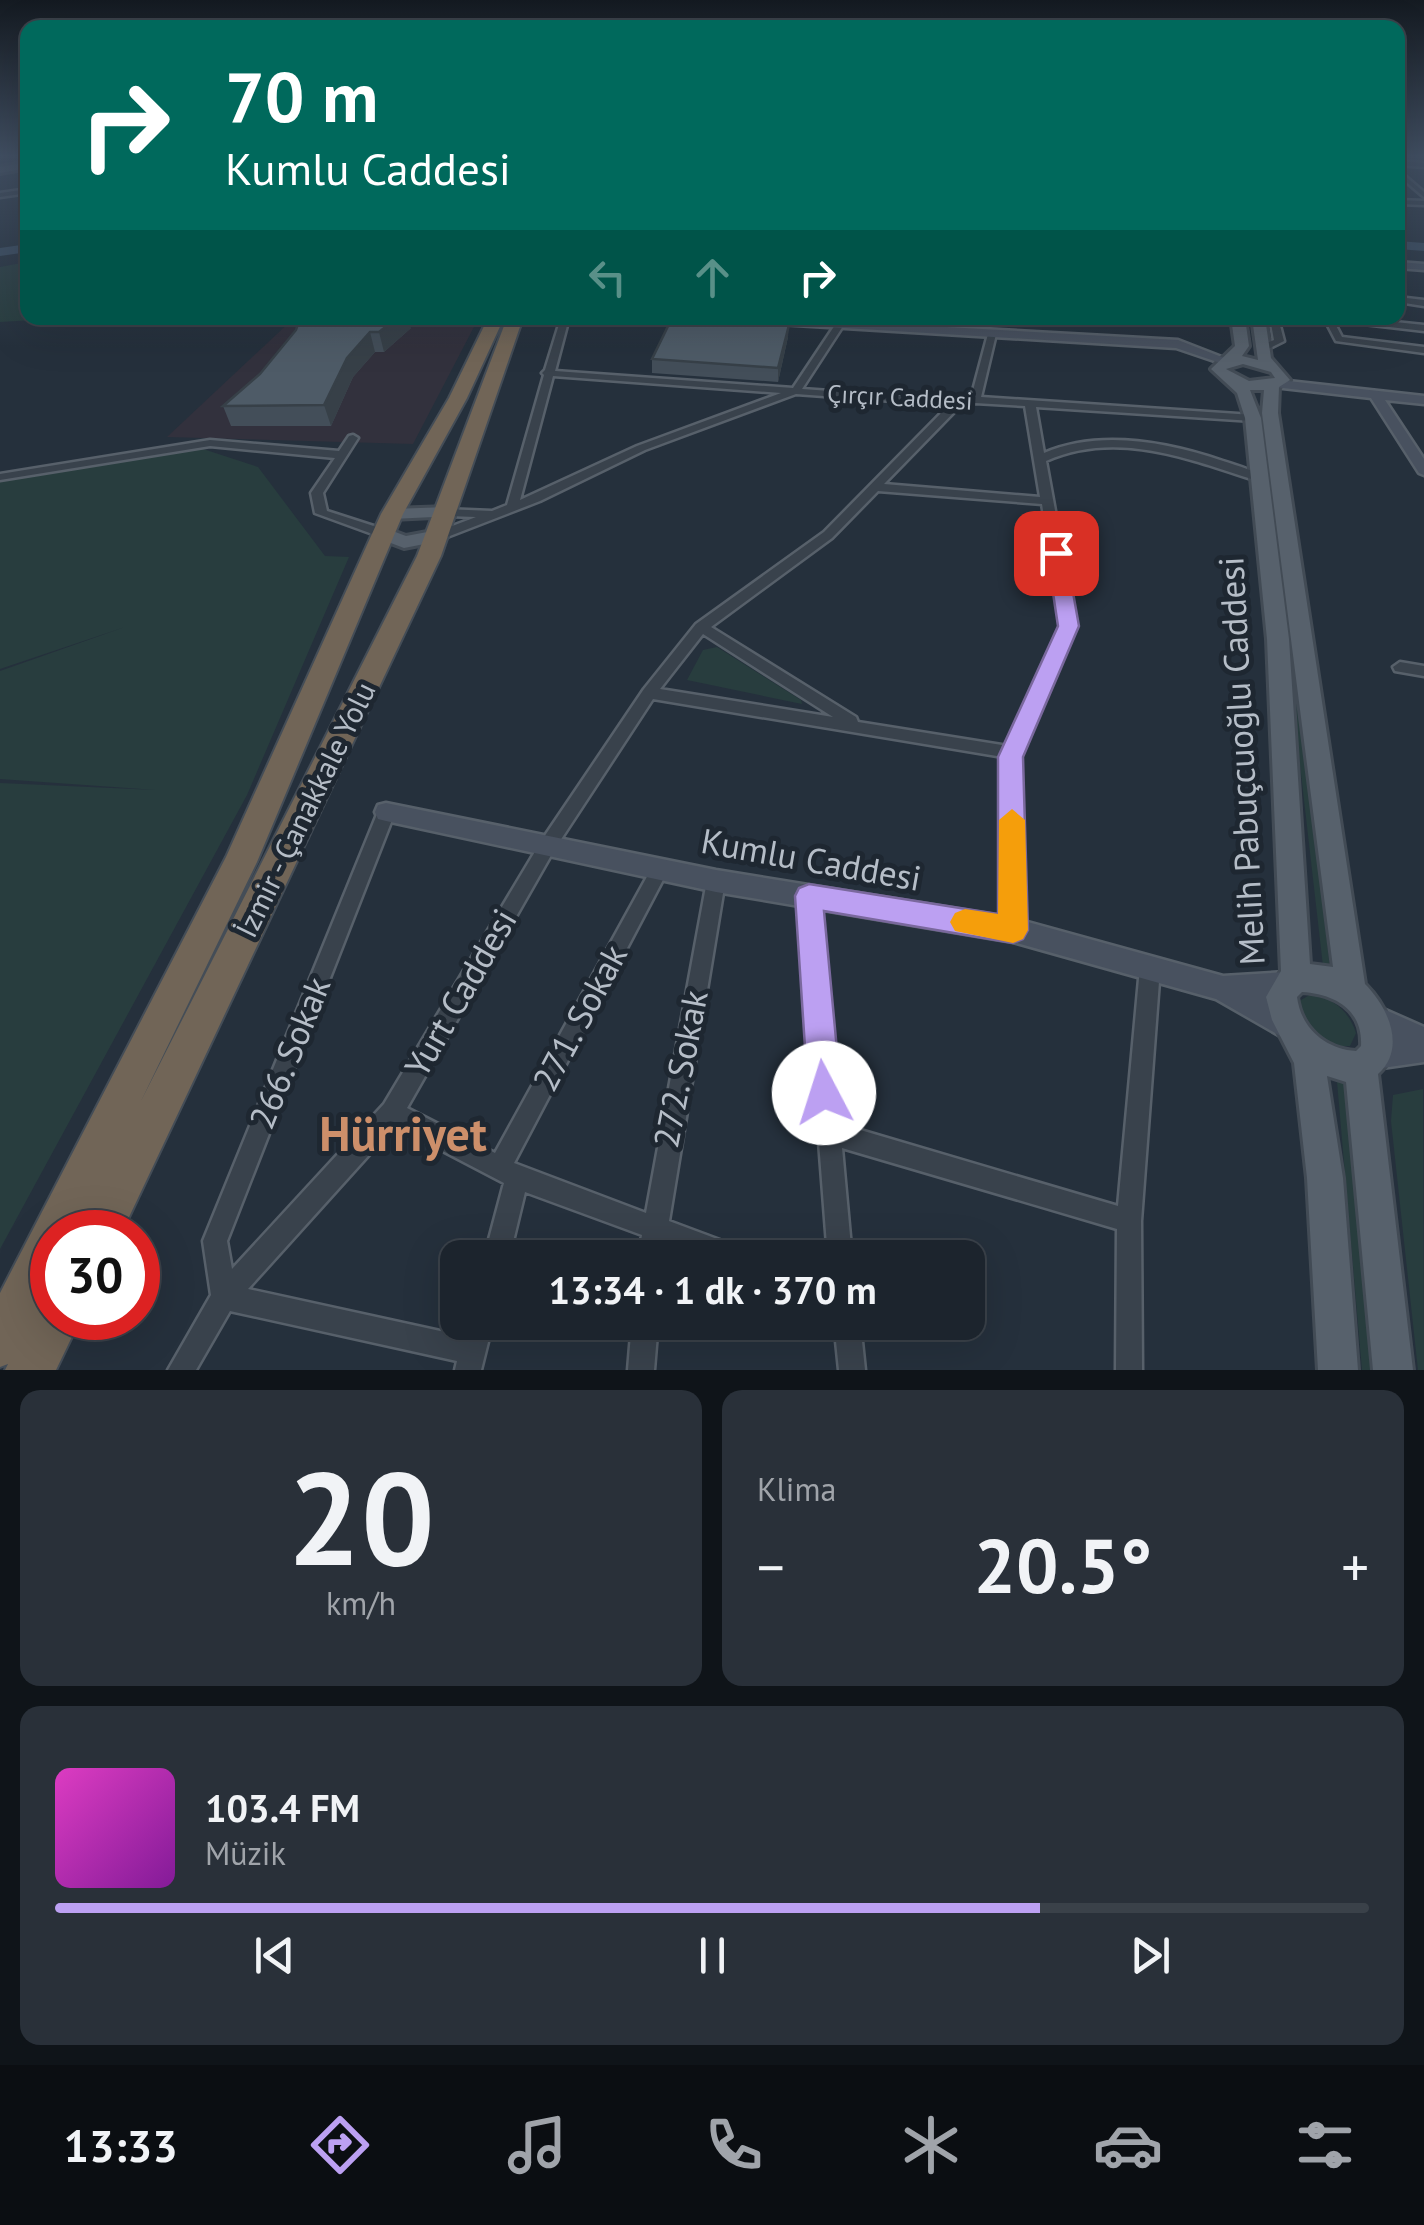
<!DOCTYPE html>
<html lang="tr">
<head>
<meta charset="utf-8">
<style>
	body { margin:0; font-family:"PT Sans",sans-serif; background:#293039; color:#f1f3f6; height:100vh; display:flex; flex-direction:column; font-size:38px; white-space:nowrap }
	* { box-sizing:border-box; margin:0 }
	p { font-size:32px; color:#a0a4aa }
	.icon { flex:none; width:55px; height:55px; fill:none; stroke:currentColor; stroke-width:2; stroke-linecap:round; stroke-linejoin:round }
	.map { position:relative; height:1370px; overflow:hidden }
	.details { display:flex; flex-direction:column; gap:20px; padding:20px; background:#0f1419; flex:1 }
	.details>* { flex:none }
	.banner { position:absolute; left:20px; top:20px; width:1385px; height:305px; border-radius:20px; box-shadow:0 10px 40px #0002,0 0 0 2px #3a4149; background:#00695c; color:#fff; overflow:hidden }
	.speed { position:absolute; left:30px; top:1210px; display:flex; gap:20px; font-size:50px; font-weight:700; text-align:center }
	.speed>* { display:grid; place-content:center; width:130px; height:130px; border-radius:50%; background:#1c242d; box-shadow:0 10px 40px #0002,0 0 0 2px #3a4149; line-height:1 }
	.speed .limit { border:15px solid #d22; background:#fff; color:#111 }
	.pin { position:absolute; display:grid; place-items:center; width:85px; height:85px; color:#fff; margin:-42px; border-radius:20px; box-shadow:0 5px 15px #0006 }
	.me { position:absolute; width:110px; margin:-55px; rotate:355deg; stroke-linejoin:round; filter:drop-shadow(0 0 8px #0008) }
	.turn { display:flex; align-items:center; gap:35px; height:210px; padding:0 40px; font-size:45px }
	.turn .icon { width:130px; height:130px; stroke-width:2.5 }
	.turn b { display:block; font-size:70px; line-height:85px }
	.lanes { display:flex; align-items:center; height:95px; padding:0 40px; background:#0003; justify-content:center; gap:50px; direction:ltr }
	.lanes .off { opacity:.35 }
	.big { font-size:75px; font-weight:700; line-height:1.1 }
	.details .tile { flex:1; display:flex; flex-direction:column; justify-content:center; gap:15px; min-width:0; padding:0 35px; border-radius:20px; background:#293039 }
	.details .dial { align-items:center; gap:0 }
	.dial b { font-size:130px; line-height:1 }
	.song { display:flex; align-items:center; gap:30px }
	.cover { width:120px; height:120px; border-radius:15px; background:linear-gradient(135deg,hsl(310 70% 55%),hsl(290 70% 35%)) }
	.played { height:10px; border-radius:5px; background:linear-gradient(90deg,#bca0f2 75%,#3a4149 75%) }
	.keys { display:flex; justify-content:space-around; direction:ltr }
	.heat { display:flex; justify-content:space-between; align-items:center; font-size:55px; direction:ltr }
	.details .tiles { flex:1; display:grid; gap:20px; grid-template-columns:1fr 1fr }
	.tile:last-child { grid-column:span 2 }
	.trip { position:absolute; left:440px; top:1240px; width:545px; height:100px; border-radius:20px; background:#1c242d; box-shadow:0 10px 40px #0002,0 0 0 2px #3a4149; font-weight:700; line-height:100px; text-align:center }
	.tab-bar { display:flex; height:160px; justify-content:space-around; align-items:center; background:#0b0e12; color:#a0a4aa }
	.tab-bar .icon { width:70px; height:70px }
	.tab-bar .on { color:#bca0f2 }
	.tab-bar b { font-size:45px; color:#f1f3f6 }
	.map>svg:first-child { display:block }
	.medical { fill:#32313d }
	.green { fill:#283d3e }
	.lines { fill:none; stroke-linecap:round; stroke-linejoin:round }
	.river { fill:#3c4f63; fill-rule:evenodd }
	.street-casing { stroke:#57606a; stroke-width:5 }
	.secondary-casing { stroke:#57606a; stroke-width:5 }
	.primary-casing { stroke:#424b55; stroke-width:6 }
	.highway-casing { stroke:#444d57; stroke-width:4 }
	.street { fill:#39424c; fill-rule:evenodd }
	.secondary { fill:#48515f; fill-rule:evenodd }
	.primary { fill:#57616c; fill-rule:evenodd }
	.highway { fill:#716557; fill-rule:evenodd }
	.wall { fill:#434e59 }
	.shaded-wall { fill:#374048 }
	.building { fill:#4e5b67; stroke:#374048; stroke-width:2.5 }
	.route { fill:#bca0f2; stroke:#7a689d; stroke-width:2.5 }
	.slow { fill:#f59e0b }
	.labels { text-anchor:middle; stroke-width:10; stroke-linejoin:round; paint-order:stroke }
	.far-street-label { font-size:25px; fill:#b5bdc7; stroke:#1e2731 }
	.street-label { font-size:30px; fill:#b5bdc7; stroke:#1e2731 }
	.near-street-label { font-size:35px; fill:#b5bdc7; stroke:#1e2731 }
	.near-district-label { font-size:48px; font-weight:bold; fill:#cd8f6a; stroke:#1e2731 }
</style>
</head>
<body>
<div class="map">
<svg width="1424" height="1370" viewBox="0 0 1424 1370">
	<rect width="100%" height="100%" fill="#25303c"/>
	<!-- medical -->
	<polygon class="medical" points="294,318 476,318 476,323 413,444 167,437"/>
	<!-- green -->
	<g class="green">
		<polygon points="27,262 28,318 69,318 0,322 0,267"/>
		<polygon points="200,448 258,467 325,556 349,557 247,795 0,1249 0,783 156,790 0,779 0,671 125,627 0,669 0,477"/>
		<polygon points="1268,485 1277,505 1330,968 1323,966"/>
		<polygon points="717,647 801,700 802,704 687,680 703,650"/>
		<path d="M1311 994C1333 998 1349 1011 1356 1033L1350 1046H1322L1293 1005Z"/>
		<polygon points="1336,1070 1344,1073 1373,1370 1362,1370"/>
		<polygon points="1423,1089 1424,1370 1418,1370 1391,1121 1393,1095"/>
	</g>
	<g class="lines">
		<!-- river -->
		<g class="river">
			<polygon points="1398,241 1424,243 1424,251 1398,249"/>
			<polygon points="28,244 28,252 0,256 0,248"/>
		</g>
		<!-- street casing -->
		<g class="street-casing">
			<g id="street">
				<polygon points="1398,161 1424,163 1424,167 1398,165"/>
				<polygon points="1398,170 1424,192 1424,197 1398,175"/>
				<polygon points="28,189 28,193 0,197 0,193"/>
				<polygon points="1398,200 1424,201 1424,205 1398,204"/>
				<polygon points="1398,297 1424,300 1424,306 1398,302"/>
				<path d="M561 318H569L555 371 793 388 837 322 846 318H856L843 326 802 389 957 400 971 398 988 334 992 331 996 334 981 397 1253 415 1258 418 1253 421 1036 407 1044 453C1100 429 1167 442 1223 461 1238 466 1254 470 1267 479L1261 482C1191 460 1118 429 1046 461L1076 626 1019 757 1023 930 1020 936 1013 939 1006 936 1003 930V757L653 699 554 850 407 1108 495 1153 654 864 660 861 666 864 669 869 666 874 514 1163 646 1213 707 881 710 875 716 873 722 875 725 881 669 1221 744 1249 747 1258H701L665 1244 662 1258H638L642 1235 525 1192 509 1258H484L504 1183 395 1126 248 1289 463 1336 467 1322H493L481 1370H455L457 1361 230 1311 196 1370H168L211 1295 203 1241 380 807 386 805 392 807 395 812 227 1241 232 1269 384 1104 542 840 644 689 696 624 824 532 949 405 796 394 645 450 540 501 442 539H434V533L476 517 448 516 444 515V509L492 511 507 505 544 375 542 373 545 370ZM553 376 781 393 637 446 520 500ZM975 403 1025 406 1040 497 884 484 960 406ZM878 491 1042 504 1062 626 1008 746 858 722 856 717 711 627 832 538ZM703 634 833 717 660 689Z"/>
				<polygon points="1270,318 1278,318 1284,341 1266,350 1260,350 1260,346 1274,340"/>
				<polygon points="1324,318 1332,318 1342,337 1424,347 1424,353 1336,341"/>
				<polygon points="1334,318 1356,318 1424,325 1424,331 1338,321"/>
				<polygon points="353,435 358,438 323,493 327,511 386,530 386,536 378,536 315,513 311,493 335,458 210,446 0,480 0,474 210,440 339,451 349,436"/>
				<polygon points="1400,662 1424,666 1424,676 1395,671 1393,667"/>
				<polygon points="809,888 816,890 818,896 840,1124 1118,1206 1140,968 1143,961 1150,959 1157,961 1160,968 1141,1221 1142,1370 1116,1370 1117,1229 842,1148 852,1258 828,1258 800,896 802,890"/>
				<polygon points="632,1322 658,1322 654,1370 628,1370"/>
				<polygon points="834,1322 860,1322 865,1370 839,1370"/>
			</g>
		</g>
		<!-- secondary casing -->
		<g class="secondary-casing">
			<g id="secondary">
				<polygon points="1398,262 1424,264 1424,270 1398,268"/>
				<polygon points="725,318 783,318 1178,340 1232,361 1226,365 1176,348 731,321"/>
				<polygon points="1279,380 1424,396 1424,404 1385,400 1424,459 1424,475 1419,473 1371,398 1274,387 1272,384"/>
				<polygon points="386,803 716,870 1013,918 1223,976 1286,972 1295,976 1299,985 1295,994 1266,999 1299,1017 1303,1027 1299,1037 1289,1041 1216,999 1013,942 716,892 386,821 378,819 375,812 378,805"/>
				<polygon points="1372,1004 1424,1027 1424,1062 1375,1069 1365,1065 1361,1055 1365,1045 1388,1039 1362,1027 1358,1017 1362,1007"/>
			</g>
		</g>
		<!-- primary casing -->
		<g class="primary-casing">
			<g id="primary">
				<polygon points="28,162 28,168 0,173 0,167"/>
				<path d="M1231 318H1245L1249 346 1242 356 1258 360 1252 318H1265L1271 358 1290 380 1279 387 1278 413 1365 984C1388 1007 1407 1048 1378 1074L1413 1370H1373L1346 1082 1327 1076 1343 1178 1358 1370H1318L1307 1178 1294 1063 1272 1020 1266 997 1281 971 1267 639 1245 418 1237 393 1211 369 1235 346ZM1243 364 1271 372 1275 378 1249 381 1226 369ZM1250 390H1264L1262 413 1333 967 1310 964 1289 639 1261 418ZM1302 992C1334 994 1363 1009 1361 1046L1356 1051C1325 1049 1301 1028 1297 997Z"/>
				<polygon points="448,507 454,508 454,516 392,519 383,514 392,509"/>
				<polygon points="382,527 406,536 438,530 447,536 445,540 404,548 375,537 375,529"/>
			</g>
		</g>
		<!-- highway casing -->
		<g class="highway-casing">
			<polygon id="highway" points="488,318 504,318 467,398 403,514 257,862 141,1101 417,556 507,318 523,318 441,556 122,1232 52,1232 52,1286 46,1299 52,1296 52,1318 81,1318 56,1370 5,1370 8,1364 0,1367 0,1293 226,857 381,514 449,398"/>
		</g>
		<!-- street -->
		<use href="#street" class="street"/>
		<!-- secondary -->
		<use href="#secondary" class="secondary"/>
		<!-- primary -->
		<use href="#primary" class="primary"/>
		<!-- highway -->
		<use href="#highway" class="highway"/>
	</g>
	<!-- wall -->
	<g class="wall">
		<polygon points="411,328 384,352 375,352 353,377 331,426 231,426 223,406 260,374 296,330"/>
		<polygon points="788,337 778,382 652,373 652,359"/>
	</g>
	<!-- shaded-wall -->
	<g class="shaded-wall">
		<polygon points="397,318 408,318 411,328 384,352 379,332"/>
		<polygon points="789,325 788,337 778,382 778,368"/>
		<polygon points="370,332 375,352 353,377 331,426 324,405 347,358"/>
	</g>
	<!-- building -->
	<g class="building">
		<polygon points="300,318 397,318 379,332 370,332 347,358 324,405 223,406 260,374 296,330"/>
		<polygon points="672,318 789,325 778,368 652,359"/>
	</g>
	<!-- sky -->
	<linearGradient id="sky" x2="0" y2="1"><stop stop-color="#141a21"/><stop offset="0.45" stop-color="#404e61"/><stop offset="1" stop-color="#404e61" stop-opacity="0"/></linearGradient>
	<rect width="1424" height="347" fill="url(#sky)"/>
	<!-- route -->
	<polygon class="route" points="1056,547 1066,553 1079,626 1023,757 1028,930 1023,939 1013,943 824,911 841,1093 836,1105 824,1110 813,1105 808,1093 795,896 799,888 809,884 998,914 998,757 1058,626 1047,553"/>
	<!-- slow -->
	<polygon class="slow" points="1012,809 1025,820 1028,930 1023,939 1013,943 955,931 950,922 955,913 965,909 998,914 999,820"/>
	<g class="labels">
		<!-- far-street labels -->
		<g class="far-street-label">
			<text transform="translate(900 397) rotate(3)" y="9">Çırçır Caddesi</text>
		</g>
		<!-- street labels -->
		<g class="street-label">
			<text transform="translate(306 810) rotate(-64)" y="10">İzmir - Çanakkale Yolu</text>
		</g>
		<!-- near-street labels -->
		<g class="near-street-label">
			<text transform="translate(1242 761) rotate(-93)" y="12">Melih Pabuçcuoğlu Caddesi</text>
			<text transform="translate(811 860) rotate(10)" y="12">Kumlu Caddesi</text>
			<text transform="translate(461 993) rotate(-60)" y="12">Yurt Caddesi</text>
			<text transform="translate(580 1018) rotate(-62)" y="12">271. Sokak</text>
			<text transform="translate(290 1053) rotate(-68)" y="12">266. Sokak</text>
			<text transform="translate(681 1069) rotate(-79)" y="12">272. Sokak</text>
		</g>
		<!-- near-district labels -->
		<g class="near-district-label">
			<text x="403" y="1151">Hürriyet</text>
		</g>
	</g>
</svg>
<div class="speed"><div class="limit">30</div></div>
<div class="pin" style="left:1056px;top:553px;background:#d93025"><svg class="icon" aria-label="arrive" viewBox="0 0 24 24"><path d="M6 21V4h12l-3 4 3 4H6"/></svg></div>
<svg class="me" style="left:824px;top:1093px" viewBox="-20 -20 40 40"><circle r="19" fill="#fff"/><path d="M0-13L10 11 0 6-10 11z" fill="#bca0f2"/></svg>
<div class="trip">13:34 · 1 dk · 370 m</div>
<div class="banner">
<div class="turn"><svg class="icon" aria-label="right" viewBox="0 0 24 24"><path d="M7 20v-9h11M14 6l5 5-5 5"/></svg><div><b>70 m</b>Kumlu Caddesi</div></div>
<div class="lanes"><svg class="icon off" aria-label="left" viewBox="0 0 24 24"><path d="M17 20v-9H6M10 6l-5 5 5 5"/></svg><svg class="icon off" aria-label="ahead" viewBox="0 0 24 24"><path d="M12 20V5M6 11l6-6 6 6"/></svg><svg class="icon" aria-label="right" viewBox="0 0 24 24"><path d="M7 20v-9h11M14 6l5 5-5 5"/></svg></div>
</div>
</div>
<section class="details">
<div class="tiles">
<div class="tile dial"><b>20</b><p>km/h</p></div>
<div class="tile"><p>Klima</p>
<div class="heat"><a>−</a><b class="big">20.5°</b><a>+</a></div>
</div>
<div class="tile">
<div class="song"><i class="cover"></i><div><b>103.4 FM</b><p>Müzik</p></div></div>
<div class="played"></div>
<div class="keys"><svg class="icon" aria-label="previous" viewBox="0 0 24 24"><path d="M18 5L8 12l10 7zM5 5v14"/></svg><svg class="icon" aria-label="pause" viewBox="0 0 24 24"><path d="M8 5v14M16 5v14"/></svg><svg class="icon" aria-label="next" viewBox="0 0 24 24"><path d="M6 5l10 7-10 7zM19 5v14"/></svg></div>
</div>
</div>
</section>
<nav class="tab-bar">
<b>13:33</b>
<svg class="icon on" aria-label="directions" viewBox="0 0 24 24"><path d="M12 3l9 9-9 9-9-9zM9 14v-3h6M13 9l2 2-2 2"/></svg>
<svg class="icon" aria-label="music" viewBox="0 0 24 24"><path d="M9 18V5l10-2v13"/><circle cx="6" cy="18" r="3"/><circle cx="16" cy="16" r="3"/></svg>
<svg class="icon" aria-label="phone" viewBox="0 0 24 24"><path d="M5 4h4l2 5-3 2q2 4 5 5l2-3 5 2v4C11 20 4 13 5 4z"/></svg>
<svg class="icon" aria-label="climate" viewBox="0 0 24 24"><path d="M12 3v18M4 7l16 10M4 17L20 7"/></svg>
<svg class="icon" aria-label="car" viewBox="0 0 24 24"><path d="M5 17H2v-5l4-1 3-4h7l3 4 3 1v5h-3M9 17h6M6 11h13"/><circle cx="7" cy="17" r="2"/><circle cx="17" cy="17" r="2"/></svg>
<svg class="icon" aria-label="filters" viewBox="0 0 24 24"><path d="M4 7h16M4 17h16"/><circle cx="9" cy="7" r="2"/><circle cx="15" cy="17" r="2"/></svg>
</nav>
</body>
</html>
